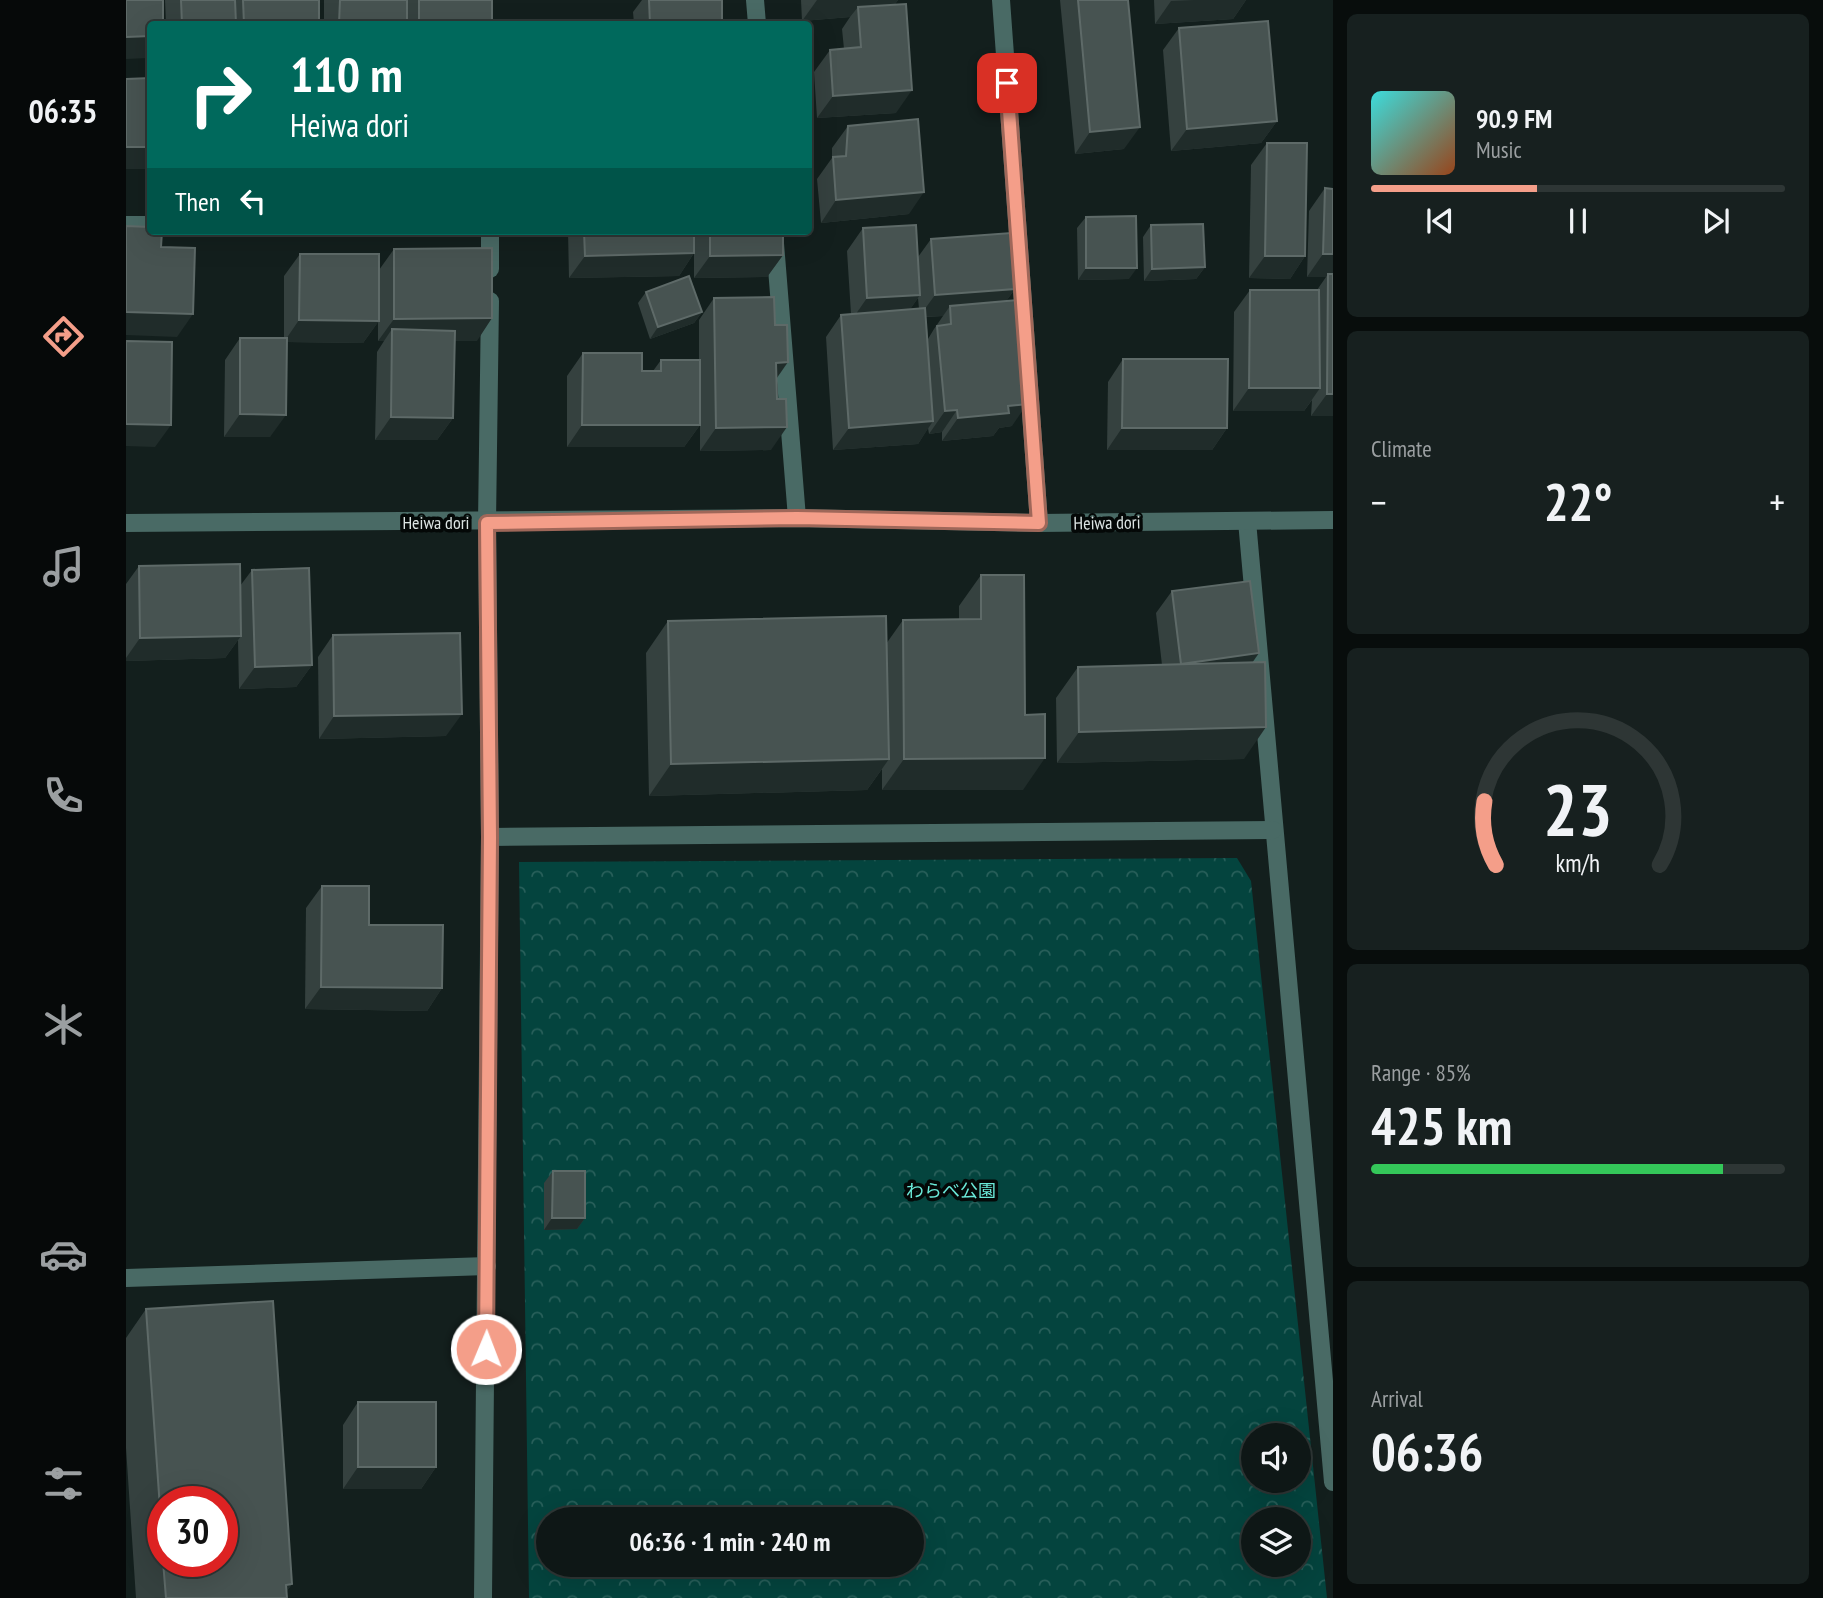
<!DOCTYPE html>
<html lang="en">
<head>
<meta charset="utf-8">
<style>
	body { margin:0; font-family:"PT Sans Narrow","Noto Sans JP",sans-serif; background:#17201f; color:#f1f3f6; height:100vh; display:flex; flex-direction:column; font-size:26px; white-space:nowrap }
	* { box-sizing:border-box; margin:0 }
	p { font-size:23px; color:#9b9fa1 }
	.icon { flex:none; width:38px; height:38px; fill:none; stroke:currentColor; stroke-width:2; stroke-linecap:round; stroke-linejoin:round }
	.map { position:relative; flex:1; overflow:hidden }
	.details { display:flex; flex-direction:column; gap:14px; padding:14px; background:#080d0c; width:490px }
	.details>* { flex:none }
	.banner { position:absolute; left:21px; top:21px; width:665px; height:214px; border-radius:7px; box-shadow:0 7px 28px #0002,0 0 0 2px #2e3635; background:#00695c; color:#fff; overflow:hidden }
	.fabs { position:absolute; left:1115px; top:1423px; display:grid; gap:14px }
	.fabs a { display:grid; place-items:center; width:70px; height:70px; border-radius:50%; background:#0e1716; box-shadow:0 7px 28px #0002,0 0 0 2px #2e3635; font-size:35px }
	.speed { position:absolute; left:21px; top:1486px; display:flex; gap:14px; font-size:35px; font-weight:700; text-align:center }
	.speed>* { display:grid; place-content:center; width:91px; height:91px; border-radius:50%; background:#0e1716; box-shadow:0 7px 28px #0002,0 0 0 2px #2e3635; line-height:1 }
	.speed .limit { border:10px solid #d22; background:#fff; color:#111 }
	.pin { position:absolute; display:grid; place-items:center; width:60px; height:60px; color:#fff; margin:-30px; border-radius:14px; box-shadow:0 4px 10px #0006 }
	.me { position:absolute; width:77px; margin:-38px; rotate:1deg; stroke-linejoin:round; filter:drop-shadow(0 0 5px #0008) }
	.turn { display:flex; align-items:center; gap:24px; height:147px; padding:0 28px; font-size:32px }
	.turn .icon { width:91px; height:91px; stroke-width:2.5 }
	.turn b { display:block; font-size:49px; line-height:60px }
	.then { display:flex; align-items:center; height:66px; padding:0 28px; background:#0003; gap:14px; font-size:26px }
	.big { font-size:52px; font-weight:700; line-height:1.1 }
	.details .card { flex:1; display:flex; flex-direction:column; justify-content:center; gap:10px; min-width:0; padding:0 24px; border-radius:10px; background:#17201f }
	.details .dial { align-items:center; gap:0 }
	.dial svg { height:182px; overflow:visible; fill:none; stroke:#2e3635; stroke-width:7; stroke-linecap:round; text-anchor:middle }
	.dial text { fill:#f1f3f6; stroke:none }
	.song { display:flex; align-items:center; gap:21px }
	.cover { width:84px; height:84px; border-radius:10px; background:linear-gradient(135deg,hsl(180 70% 55%),hsl(20 70% 35%)) }
	.played { height:7px; border-radius:4px; background:linear-gradient(90deg,#f49e89 40%,#2e3635 40%) }
	.keys { display:flex; justify-content:space-around; direction:ltr }
	.heat { display:flex; justify-content:space-between; align-items:center; font-size:38px; direction:ltr }
	.charge { height:10px; border-radius:5px; background:linear-gradient(90deg,#34c759 85%,#2e3635 0) }
	.trip { position:absolute; left:410px; top:1507px; width:388px; height:70px; border-radius:35px; background:#0e1716; box-shadow:0 7px 28px #0002,0 0 0 2px #2e3635; font-weight:700; line-height:70px; text-align:center }
	main { display:flex; flex:1; min-height:0 }
	.tabs { display:flex; flex-direction:column; width:126px; justify-content:space-around; align-items:center; background:#060909; color:#9b9fa1 }
	.tabs .icon { width:49px; height:49px }
	.tabs .current { color:#f49e89 }
	.tabs b { font-size:32px; color:#f1f3f6 }
	.map>svg:first-child { display:block }
	.forest { fill:url(#forest-crowns); fill-rule:evenodd }
	.lines { fill:none; stroke-linecap:round; stroke-linejoin:round }
	.service { stroke:#496a65; stroke-width:18 }
	.minor { stroke:#496a65; stroke-width:18 }
	.tertiary { stroke:#496a65; stroke-width:18 }
	.wall { fill:#35413f; fill-rule:evenodd }
	.shaded-wall { fill:#202c2a }
	.building { fill:#475351; stroke:#5e6a68; stroke-width:2 }
	.route-casing { stroke:#9f6759; stroke-width:18 }
	.route { stroke:#f49e89; stroke-width:12 }
	.labels { text-anchor:middle; stroke-width:7; stroke-linejoin:round; paint-order:stroke }
	.street-label { font-size:18px; fill:#dce4e3; stroke:#040807 }
	.park-label { font-size:18px; fill:#6ae9d9; stroke:#040807 }
</style>
</head>
<body>
<main>
<nav class="tabs">
<b>06:35</b>
<svg class="icon current" aria-label="directions" viewBox="0 0 24 24"><path d="M12 3l9 9-9 9-9-9zM9 14v-3h6M13 9l2 2-2 2"/></svg>
<svg class="icon" aria-label="music" viewBox="0 0 24 24"><path d="M9 18V5l10-2v13"/><circle cx="6" cy="18" r="3"/><circle cx="16" cy="16" r="3"/></svg>
<svg class="icon" aria-label="phone" viewBox="0 0 24 24"><path d="M5 4h4l2 5-3 2q2 4 5 5l2-3 5 2v4C11 20 4 13 5 4z"/></svg>
<svg class="icon" aria-label="climate" viewBox="0 0 24 24"><path d="M12 3v18M4 7l16 10M4 17L20 7"/></svg>
<svg class="icon" aria-label="car" viewBox="0 0 24 24"><path d="M5 17H2v-5l4-1 3-4h7l3 4 3 1v5h-3M9 17h6M6 11h13"/><circle cx="7" cy="17" r="2"/><circle cx="17" cy="17" r="2"/></svg>
<svg class="icon" aria-label="filters" viewBox="0 0 24 24"><path d="M4 7h16M4 17h16"/><circle cx="9" cy="7" r="2"/><circle cx="15" cy="17" r="2"/></svg>
</nav>
<div class="map">
<svg width="1207" height="1598" viewBox="0 0 1207 1598">
	<defs>
		<pattern id="forest-crowns" width="20" height="18" patternUnits="userSpaceOnUse" patternTransform="scale(1.75)"><rect width="20" height="18" fill="#04443e"/><path d="M2 6a3 3 0 1 1 6 0M12 15a3 3 0 1 1 6 0" fill="none" stroke="#285f5a"/></pattern>
	</defs>
	<rect width="100%" height="100%" fill="#131f1d"/>
	<!-- forest -->
	<path class="forest" d="M1111 858 1125 881 1201 1598H403L393 862ZM1127 1435H1172V1480H1127ZM422 1519H786V1564H422ZM1127 1519H1172V1564H1127Z"/>
	<g class="lines">
		<!-- service -->
		<g class="service">
			<polyline points="629,0 631,24"/>
			<polyline points="648,231 671,518"/>
		</g>
		<!-- minor -->
		<g class="minor">
			<polyline points="875,0 913,523"/>
			<polyline points="0,225 24,225"/>
			<polyline points="364,269 364,231"/>
			<polyline points="1121,521 1207,1482"/>
			<polyline points="364,837 1147,830"/>
			<polyline points="0,1278 361,1266"/>
			<polyline points="357,1598 364,837 361,523 364,301"/>
		</g>
		<!-- tertiary -->
		<polyline class="tertiary" points="0,523 671,518 913,523 1207,520"/>
	</g>
	<!-- wall -->
	<g class="wall">
		<polygon points="39,0 193,0 193,24 40,24"/>
		<rect x="198" y="0" width="168" height="24"/>
		<polygon points="516,0 596,0 596,24 508,24 507,12"/>
		<polygon points="675,0 772,0 769,4 770,113 691,118 688,72 704,50 718,49 716,29 724,17 676,21"/>
		<polygon points="934,0 1002,0 998,149 949,154"/>
		<polygon points="1028,0 1120,0 1107,19 1029,24"/>
		<polygon points="1053,28 1151,121 1135,143 1045,151 1037,50"/>
		<polygon points="722,126 783,214 695,223 691,179 706,158 706,148"/>
		<polygon points="1141,143 1179,256 1164,279 1123,278 1125,165"/>
		<polygon points="1199,188 1207,189 1207,416 1185,416 1186,400 1178,411 1107,411 1108,312 1124,290 1191,290 1200,277 1181,277 1183,211"/>
		<polygon points="960,217 1003,279 952,280 951,228"/>
		<polygon points="1025,225 1079,267 1070,279 1018,281 1017,237"/>
		<path d="M737 228 792 257 805 239 889 289 880 301 886 426 873 428 867 436 816 441V432L803 434 802 428 792 444 707 450 700 337 715 315 725 314 721 251ZM792 298 793 309H784ZM817 316 808 329 802 339 800 317Z"/>
		<polygon points="442,231 657,231 657,255 641,277 568,278 568,253 553,276 443,278"/>
		<polygon points="268,249 351,341 328,341 327,418 311,440 249,440 251,352 258,341 252,341 252,322 237,343 161,342 144,437 98,437 99,360 114,338 158,338 158,276 174,254 253,270"/>
		<polygon points="520,292 576,312 568,323 524,339 512,303"/>
		<polygon points="588,298 650,378 645,450 574,451 574,425 558,447 441,447 441,376 457,353 516,371 527,371 535,360 573,360 573,320"/>
		<polygon points="997,359 1101,428 1086,450 981,450 982,382"/>
		<polygon points="13,566 114,586 126,570 186,665 170,687 113,689 112,640 99,658 0,661 0,584"/>
		<polygon points="855,575 897,790 756,790 756,769 741,790 523,796 520,653 542,621 760,644 777,620 833,619 833,606"/>
		<polygon points="1046,591 1127,662 1118,759 931,763 930,698 952,667 1036,665 1030,613"/>
		<polygon points="207,635 320,736 193,739 192,657"/>
		<polygon points="196,886 316,988 301,1011 179,1009 180,908"/>
		<polygon points="427,1171 459,1218 451,1229 418,1230 418,1183"/>
		<path d="M20 1309 166 1584 160 1592 161 1598H10L0 1448V1338ZM37 1502 96 1561H37Z"/>
		<polygon points="232,1402 310,1467 295,1489 217,1489 217,1425"/>
	</g>
	<!-- shaded-wall -->
	<g class="shaded-wall">
		<polygon points="691,0 772,0 761,15 732,7 724,17 676,21"/>
		<polygon points="1068,0 1120,0 1107,19 1029,24 1045,1"/>
		<polygon points="24,36 24,55 22,58 0,59 0,37"/>
		<polygon points="786,90 770,113 691,118 707,96"/>
		<polygon points="1151,121 1135,143 1045,151 1061,129"/>
		<polygon points="1014,127 998,149 949,154 964,132"/>
		<rect x="0" y="147" width="24" height="22"/>
		<polygon points="798,192 783,214 695,223 710,200"/>
		<polygon points="568,253 553,276 443,278 459,256"/>
		<polygon points="1197,254 1207,254 1207,277 1202,274 1200,277 1181,277"/>
		<polygon points="657,255 641,277 568,278 584,256"/>
		<polygon points="1139,256 1179,256 1164,279 1123,278"/>
		<polygon points="1079,267 1070,279 1018,281 1026,269"/>
		<polygon points="960,268 1011,268 1003,279 952,280"/>
		<polygon points="889,289 873,311 824,306 817,316 793,317 809,295"/>
		<polygon points="794,295 779,317 725,321 741,298"/>
		<polygon points="0,312 67,314 51,337 0,335"/>
		<polygon points="576,312 568,323 524,339 532,327"/>
		<polygon points="366,318 351,341 266,341 266,329 258,341 252,341 268,319"/>
		<polygon points="173,320 253,321 237,343 158,342"/>
		<polygon points="662,362 646,385 650,363"/>
		<polygon points="1123,388 1194,388 1178,411 1107,411"/>
		<polygon points="1201,394 1207,394 1207,416 1185,416"/>
		<polygon points="901,404 886,426 873,428 867,436 816,441 832,418 882,406"/>
		<polygon points="831,410 816,432 803,434 819,411"/>
		<polygon points="114,414 160,415 144,437 98,437"/>
		<polygon points="265,417 327,418 311,440 249,440"/>
		<polygon points="807,421 792,444 707,450 723,428"/>
		<polygon points="0,424 45,425 29,447 0,446"/>
		<polygon points="456,425 574,425 558,447 441,447"/>
		<polygon points="661,427 645,450 574,451 590,428"/>
		<polygon points="996,428 1101,428 1086,450 981,450"/>
		<polygon points="115,636 99,658 0,661 0,658 14,638"/>
		<polygon points="1133,653 1117,676 1055,664"/>
		<polygon points="186,665 170,687 113,689 129,667"/>
		<polygon points="336,714 320,736 193,739 208,716"/>
		<polygon points="1140,727 1118,759 931,763 953,732"/>
		<polygon points="919,758 897,790 756,790 778,759"/>
		<polygon points="763,759 741,790 523,796 545,764"/>
		<polygon points="195,987 316,988 301,1011 179,1009"/>
		<polygon points="426,1218 459,1218 451,1229 418,1230"/>
		<polygon points="232,1467 310,1467 295,1489 217,1489"/>
		<polygon points="166,1584 156,1598 160,1585"/>
	</g>
	<!-- building -->
	<g class="building">
		<polygon points="0,0 37,0 37,24 24,24 24,36 0,37"/>
		<polygon points="55,0 109,0 110,24 56,24"/>
		<polygon points="117,0 193,0 193,24 118,24"/>
		<polygon points="214,0 281,0 281,24 213,24"/>
		<rect x="293" y="0" width="73" height="24"/>
		<polygon points="523,0 596,0 596,24 524,24"/>
		<polygon points="952,0 1002,0 1014,127 964,132"/>
		<polygon points="780,4 786,90 707,96 704,50 735,47 732,7"/>
		<polygon points="1142,21 1151,121 1061,129 1053,28"/>
		<polygon points="24,78 24,147 0,147 0,79"/>
		<polygon points="792,119 798,192 710,200 707,157 720,156 722,126"/>
		<polygon points="1141,143 1181,143 1179,256 1139,256"/>
		<polygon points="1199,188 1207,189 1207,254 1197,254"/>
		<polygon points="1010,216 1011,268 960,268 960,217"/>
		<polygon points="1077,224 1079,267 1026,269 1025,225"/>
		<polygon points="790,225 794,295 741,298 737,228"/>
		<polygon points="0,226 24,227 24,231 36,231 35,247 69,248 67,314 0,312"/>
		<polygon points="458,231 568,231 568,253 459,256"/>
		<polygon points="584,231 657,231 657,255 584,256"/>
		<polygon points="885,233 889,289 809,295 805,239"/>
		<polygon points="366,248 366,318 268,319 268,249"/>
		<polygon points="174,254 253,254 253,321 173,320"/>
		<polygon points="1202,274 1207,274 1207,394 1201,394"/>
		<polygon points="563,276 576,312 532,327 520,292"/>
		<polygon points="1124,290 1193,290 1194,388 1123,388"/>
		<polygon points="648,297 649,325 661,325 662,362 650,363 651,399 660,399 661,427 590,428 588,298"/>
		<polygon points="892,300 901,404 882,406 883,413 832,418 831,410 819,411 811,326 825,324 824,306"/>
		<polygon points="799,308 807,421 723,428 715,315"/>
		<polygon points="266,329 329,331 327,418 265,417"/>
		<polygon points="114,338 161,338 160,415 114,414"/>
		<polygon points="0,341 46,342 45,425 0,424"/>
		<polygon points="457,353 516,353 516,371 535,371 535,360 574,360 574,425 456,425"/>
		<polygon points="997,359 1102,359 1101,428 996,428"/>
		<polygon points="114,564 115,636 14,638 13,566"/>
		<polygon points="183,568 186,665 129,667 126,570"/>
		<polygon points="855,575 898,575 899,715 919,714 919,758 778,759 777,620 855,619"/>
		<polygon points="1124,581 1133,653 1055,664 1046,591"/>
		<polygon points="760,616 763,759 545,764 542,621"/>
		<polygon points="334,633 336,714 208,716 207,635"/>
		<polygon points="1139,662 1140,727 953,732 952,667"/>
		<polygon points="196,886 243,886 243,925 317,925 316,988 195,987"/>
		<polygon points="427,1171 459,1171 459,1218 426,1218"/>
		<polygon points="147,1301 166,1584 160,1585 161,1598 40,1598 37,1561 96,1561 96,1502 37,1502 37,1551 20,1309"/>
		<rect x="232" y="1402" width="78" height="65"/>
	</g>
	<g class="lines">
		<!-- route casing -->
		<g class="route-casing">
			<polyline id="route" points="360,1349 364,837 361,523 671,518 913,523 881,83"/>
		</g>
		<!-- route -->
		<use href="#route" class="route"/>
	</g>
	<g class="labels">
		<!-- street labels -->
		<g class="street-label">
			<text x="310" y="529">Heiwa dori</text>
			<text transform="translate(981 523) rotate(-1)" y="6">Heiwa dori</text>
		</g>
		<!-- park labels -->
		<g class="park-label">
			<text x="825" y="1197">わらべ公園</text>
		</g>
	</g>
</svg>
<div class="fabs">
<a><svg class="icon" aria-label="sound" viewBox="0 0 24 24"><path d="M4 9h4l5-4v14l-5-4H4zM17 9q2 3 0 6"/></svg></a>
<a><svg class="icon" aria-label="layers" viewBox="0 0 24 24"><path d="M12 4l9 5-9 5-9-5zM3 14l9 5 9-5"/></svg></a>
</div>
<div class="speed"><div class="limit">30</div></div>
<div class="pin" style="left:881px;top:83px;background:#d93025"><svg class="icon" aria-label="arrive" viewBox="0 0 24 24"><path d="M6 21V4h12l-3 4 3 4H6"/></svg></div>
<svg class="me" style="left:360px;top:1349px" viewBox="-20 -20 40 40"><circle r="17" fill="#f49e89" stroke="#fff" stroke-width="3"/><path d="M0-11L8 9 0 5-8 9z" fill="#fff"/></svg>
<div class="trip">06:36 · 1 min · 240 m</div>
<div class="banner">
<div class="turn"><svg class="icon" aria-label="right" viewBox="0 0 24 24"><path d="M7 20v-9h11M14 6l5 5-5 5"/></svg><div><b>110 m</b>Heiwa dori</div></div>
<div class="then">Then<svg class="icon" aria-label="left" viewBox="0 0 24 24"><path d="M17 20v-9H6M10 6l-5 5 5 5"/></svg></div>
</div>
</div>
<section class="details">
<div class="card">
<div class="song"><i class="cover"></i><div><b>90.9 FM</b><p>Music</p></div></div>
<div class="played"></div>
<div class="keys"><svg class="icon" aria-label="previous" viewBox="0 0 24 24"><path d="M18 5L8 12l10 7zM5 5v14"/></svg><svg class="icon" aria-label="pause" viewBox="0 0 24 24"><path d="M8 5v14M16 5v14"/></svg><svg class="icon" aria-label="next" viewBox="0 0 24 24"><path d="M6 5l10 7-10 7zM19 5v14"/></svg></div>
</div>
<div class="card"><p>Climate</p>
<div class="heat"><a>−</a><b class="big">22°</b><a>+</a></div>
</div>
<div class="card dial"><svg viewBox="0 0 100 80">
<path d="M14 69A42 42 0 1 1 86 69"/>
<path d="M14 69A42 42 0 0 1 9 41" stroke="#f49e89"/>
<text x="50" y="56" font-size="32" font-weight="700">23</text>
<text x="50" y="72" font-size="11">km/h</text>
</svg></div>
<div class="card"><p>Range · 85%</p><b class="big">425 km</b><div class="charge"></div></div>
<div class="card"><p>Arrival</p><b class="big">06:36</b></div>
</section>
</main>
</body>
</html>
